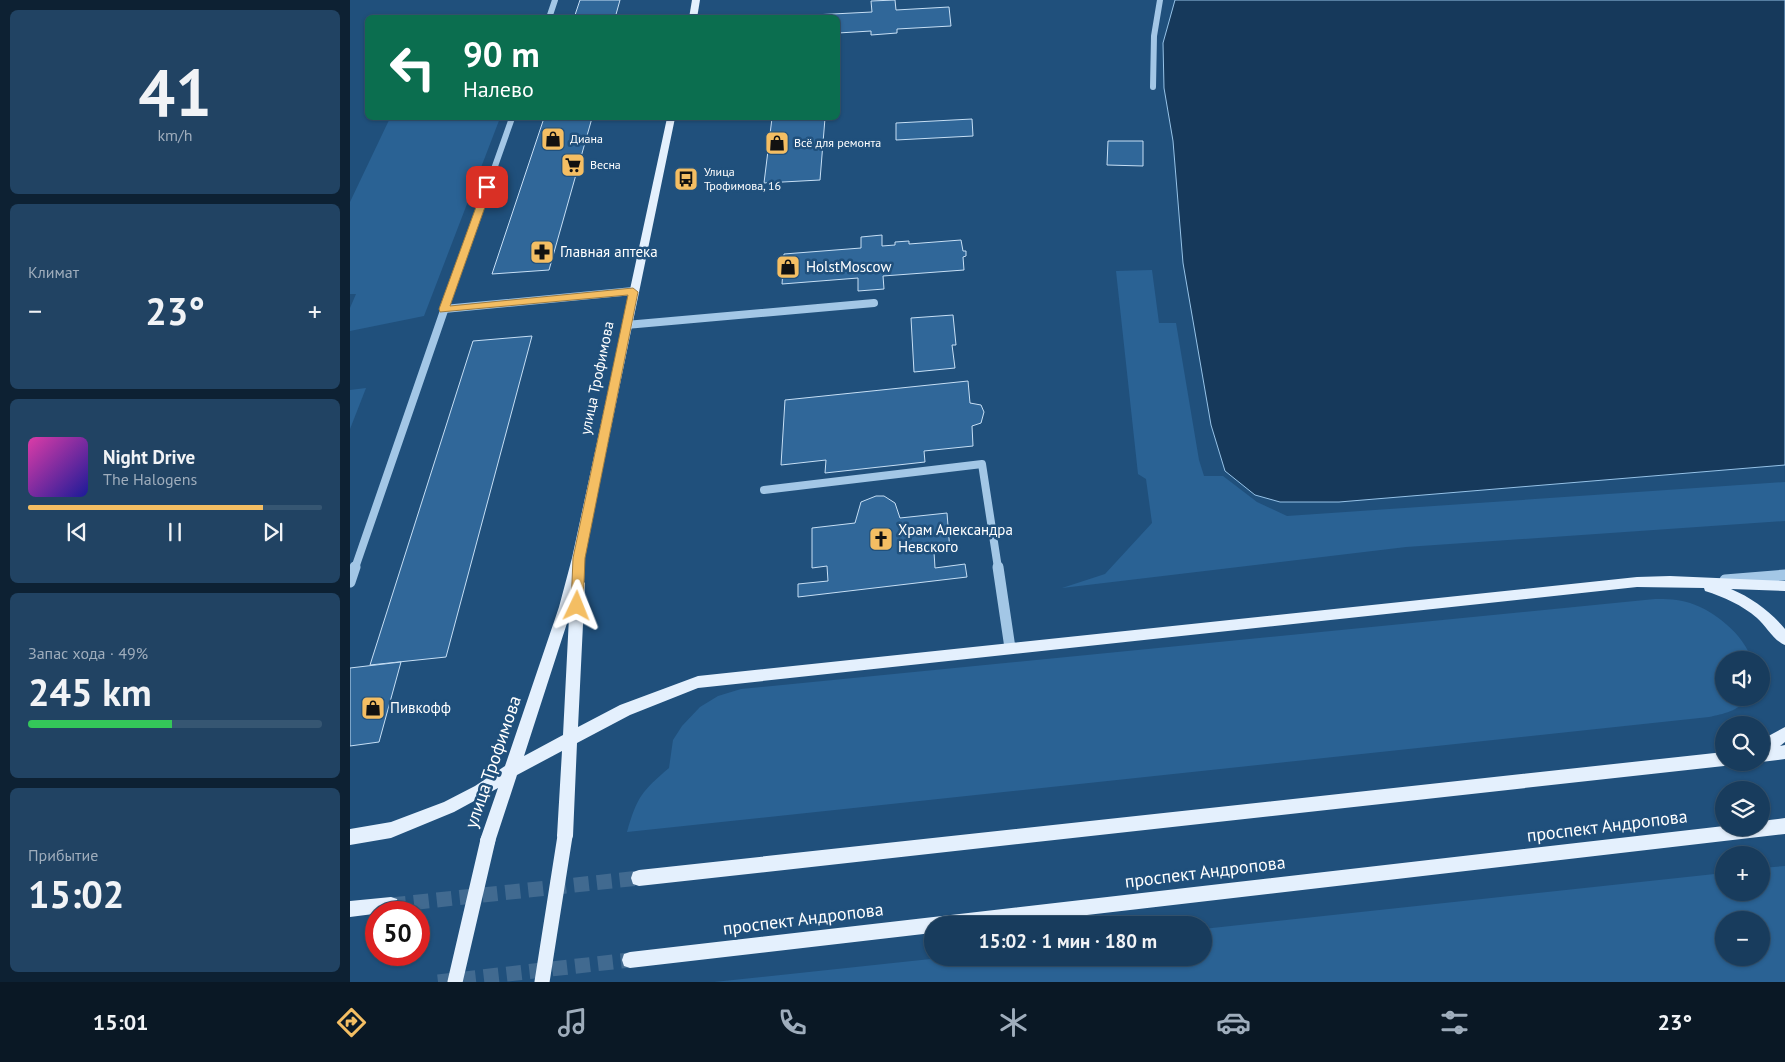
<!DOCTYPE html>
<html lang="ru">
<head>
<meta charset="utf-8">
<style>
	body { margin:0; font-family:"PT Sans",sans-serif; background:#214363; color:#f1f3f6; height:100vh; display:flex; flex-direction:column; font-size:19px; white-space:nowrap }
	* { box-sizing:border-box; margin:0 }
	p { font-size:16px; color:#9fadbc }
	.icon { flex:none; width:28px; height:28px; fill:none; stroke:currentColor; stroke-width:2; stroke-linecap:round; stroke-linejoin:round }
	.map { position:relative; flex:1; overflow:hidden }
	.panel { display:flex; flex-direction:column; gap:10px; padding:10px; background:#0d2133; width:350px }
	.panel>* { flex:none }
	.top-card { position:absolute; left:15px; top:15px; width:475px; height:105px; border-radius:8px; box-shadow:0 1px 4px #0004,0 0 0 1px #365672; background:#0b6e4f; color:#fff; overflow:hidden }
	.controls { position:absolute; left:1365px; top:651px; display:grid; gap:10px }
	.controls a { display:grid; place-items:center; width:55px; height:55px; border-radius:50%; background:#183c5d; box-shadow:0 1px 4px #0004,0 0 0 1px #365672; font-size:25px }
	.speed { position:absolute; left:15px; top:901px; display:flex; gap:10px; font-size:25px; font-weight:700; text-align:center }
	.speed>* { display:grid; place-content:center; width:65px; height:65px; border-radius:50%; background:#183c5d; box-shadow:0 1px 4px #0004,0 0 0 1px #365672; line-height:1 }
	.speed .limit { border:8px solid #d22; background:#fff; color:#111 }
	.pin { position:absolute; display:grid; place-items:center; width:42px; height:42px; color:#fff; margin:-21px; border-radius:10px; box-shadow:0 2px 8px #0006 }
	.me { position:absolute; width:55px; margin:-28px; rotate:2deg; stroke-linejoin:round; filter:drop-shadow(0 0 4px #0008) }
	.turn { display:flex; align-items:center; gap:18px; height:105px; padding:0 15px; font-size:22px }
	.turn .icon { width:65px; height:65px; stroke-width:2.5 }
	.turn b { display:block; font-size:35px; line-height:42px }
	.big { font-size:38px; font-weight:600; line-height:1.1 }
	.panel .tile { flex:1; display:flex; flex-direction:column; justify-content:center; gap:8px; min-width:0; padding:0 18px; border-radius:8px; background:#214363 }
	.panel .dial { align-items:center; gap:0 }
	.dial b { font-size:65px; line-height:1 }
	.song { display:flex; align-items:center; gap:15px }
	.cover { width:60px; height:60px; border-radius:8px; background:linear-gradient(135deg,hsl(320 70% 55%),hsl(240 70% 35%)) }
	.played { height:5px; border-radius:2px; background:linear-gradient(90deg,#f4be63 80%,#365672 80%) }
	.keys { display:flex; justify-content:space-around; direction:ltr }
	.heat { display:flex; justify-content:space-between; align-items:center; font-size:28px; direction:ltr }
	.charge { height:8px; border-radius:4px; background:linear-gradient(90deg,#34c759 49%,#365672 0) }
	.trip { position:absolute; left:574px; top:916px; width:288px; height:50px; border-radius:25px; background:#183c5d; box-shadow:0 1px 4px #0004,0 0 0 1px #365672; font-weight:600; line-height:50px; text-align:center }
	.tabs { display:flex; height:80px; justify-content:space-around; align-items:center; background:#0a1825; color:#9fadbc }
	.tabs .icon { width:35px; height:35px }
	.tabs .active { color:#f4be63 }
	.tabs b { font-size:22px; color:#f1f3f6 }
	main { display:flex; flex:1; min-height:0 }
	.map>svg:first-child { display:block }
	.green { fill:#2a6294; fill-rule:evenodd }
	.water { fill:#16395b; stroke:#96c3e8 }
	.building { fill:#306799; stroke:#c6dff5 }
	.lines { fill:none; stroke-linecap:round; stroke-linejoin:round }
	.major-tunnel { stroke:#416a90; stroke-width:15; stroke-dasharray:15 8; stroke-linecap:butt }
	.minor-far2 { stroke:#a3c7e6; stroke-width:6 }
	.minor-far1 { stroke:#a3c7e6; stroke-width:8 }
	.minor { stroke:#a3c7e6; stroke-width:11 }
	.major { fill:#e4f0fd; fill-rule:evenodd }
	.major-bridge { stroke:#e4f0fd; stroke-width:15 }
	.route { fill:#f4be63; stroke:#9f7c40 }
	.labels { text-anchor:middle; stroke-width:5; stroke-linejoin:round; paint-order:stroke }
	.far-poi-label { font-size:12px; fill:#fff; stroke:#20507c; text-anchor:start }
	.poi-label { font-size:15px; fill:#fff; stroke:#20507c; text-anchor:start }
	.street-label { font-size:15px; fill:#fff; stroke:#20507c }
	.near-street-label { font-size:18px; fill:#fff; stroke:#20507c }
</style>
</head>
<body>
<main>
<section class="panel">
<div class="tile dial"><b>41</b><p>km/h</p></div>
<div class="tile"><p>Климат</p>
<div class="heat"><a>−</a><b class="big">23°</b><a>+</a></div>
</div>
<div class="tile">
<div class="song"><i class="cover"></i><div><b>Night Drive</b><p>The Halogens</p></div></div>
<div class="played"></div>
<div class="keys"><svg class="icon" aria-label="previous" viewBox="0 0 24 24"><path d="M18 5L8 12l10 7zM5 5v14"/></svg><svg class="icon" aria-label="pause" viewBox="0 0 24 24"><path d="M8 5v14M16 5v14"/></svg><svg class="icon" aria-label="next" viewBox="0 0 24 24"><path d="M6 5l10 7-10 7zM19 5v14"/></svg></div>
</div>
<div class="tile"><p>Запас хода · 49%</p><b class="big">245 km</b><div class="charge"></div></div>
<div class="tile"><p>Прибытие</p><b class="big">15:02</b></div>
</section>
<div class="map">
<svg width="1435" height="982" viewBox="0 0 1435 982">
	<rect width="100%" height="100%" fill="#20507c"/>
	<!-- green -->
	<g class="green">
		<polygon points="40,118 150,118 74,316 0,331 0,308 6,294 0,294 0,202"/>
		<polygon points="802,270 809,323 826,323 849,460 854,476 873,476 907,502 937,516 1435,482 1435,521 1056,547 712,588 755,574 802,523 796,479 788,474 766,271"/>
		<polygon points="16,388 0,429 0,390"/>
		<path d="M1305 599C1316 599 1328 599 1340 603 1365 611 1394 635 1402 660H1374V698H1397C1389 711 1373 714 1359 717L277 832C287 797 292 791 319 768L323 740 332 726 350 707 368 696 391 689Z"/>
		<path d="M1435 866V982H364L590 958H852L853 929 1374 873V892H1411V868ZM1374 920H1411V958H1374Z"/>
	</g>
	<!-- water -->
	<polygon class="water" points="825,0 1435,0 1435,465 989,502 930,502 905,495 875,471 861,425 833,263 823,141 814,88 813,43"/>
	<!-- building -->
	<g class="building">
		<polygon points="230,0 270,0 265,18 224,18"/>
		<polygon points="545,0 546,10 599,7 601,26 547,29 547,33 521,35 521,31 488,33 488,18 463,18 463,15 522,12 521,1"/>
		<polygon points="194,118 242,118 199,270 142,274"/>
		<polygon points="422,118 475,118 470,180 414,183"/>
		<polygon points="622,119 623,136 546,140 546,123"/>
		<polygon points="758,141 793,141 793,166 757,165"/>
		<polygon points="532,235 532,246 545,245 545,242 559,241 559,244 611,240 613,251 616,251 616,256 613,257 614,270 533,276 534,289 508,291 508,278 432,284 433,270 429,271 430,265 433,264 434,254 511,248 511,237"/>
		<polygon points="603,315 606,345 602,345 605,368 564,372 561,318"/>
		<polygon points="182,336 96,657 20,665 123,341"/>
		<polygon points="618,381 620,403 631,405 634,412 631,423 622,426 623,446 574,451 575,462 475,473 476,460 431,465 435,400"/>
		<polygon points="526,496 534,496 545,503 550,518 597,513 600,551 584,552 585,568 615,564 617,577 448,597 448,584 478,581 477,566 462,568 462,528 505,523 511,502"/>
		<polygon points="51,662 29,742 0,746 0,668"/>
	</g>
	<g class="lines">
		<!-- major-tunnel -->
		<g class="major-tunnel">
			<polyline points="41,905 289,878"/>
			<polyline points="88,982 280,960"/>
		</g>
		<!-- minor-far2 -->
		<g class="minor-far2">
			<polyline points="199,18 205,0"/>
			<polyline points="803,87 804,36 810,0"/>
			<polyline points="116,248 162,118"/>
		</g>
		<!-- minor-far1 -->
		<g class="minor-far1">
			<polyline points="94,309 283,291"/>
			<polyline points="276,325 524,303"/>
			<polyline points="414,490 632,464 648,568"/>
			<polyline points="5,568 116,247"/>
		</g>
		<!-- minor -->
		<g class="minor">
			<polyline points="648,567 660,648"/>
			<polyline points="1375,580 1435,575"/>
			<polyline points="0,582 5,567"/>
		</g>
		<!-- major -->
		<g class="major">
			<polygon points="342,0 350,0 347,18 339,18"/>
			<path d="M317 118H325L230 578 235 583 228 727 270 705 348 676 1287 577 1320 576 1435 581V591L1381 589C1402 598 1420 611 1435 629V645C1424 641 1416 626 1407 618 1392 605 1374 597 1355 591L1354 588 1287 587 348 688 280 715 227 743 223 836 221 841 215 844 209 841 207 836 212 751 167 775 144 845 138 848 132 845 130 840 148 788 104 812 41 838 0 845V829L41 822 94 802 125 786 155 766 209 607 222 558ZM219 617 213 735 174 756Z"/>
			<polygon points="1435,727 1435,742 1430,746 1435,745 1435,759 1411,762 1411,740"/>
			<polygon points="1374,752 1374,762 1380,762 1374,766 289,886 283,884 281,878 283,872 289,870"/>
			<polygon points="1435,818 1435,834 652,925 582,925 582,933 280,968 274,966 272,960 274,954 280,952 1374,826 1374,828 1411,828 1411,821"/>
			<polygon points="41,897 47,899 49,905 47,911 0,917 0,901"/>
		</g>
		<!-- major-bridge -->
		<g class="major-bridge">
			<polyline points="105,982 138,840"/>
			<polyline points="192,982 215,836"/>
		</g>
	</g>
	<!-- route -->
	<polygon class="route" points="134,185 142,187 100,306 283,288 288,292 235,558 233,606 231,609 227,611 222,609 221,606 223,558 278,295 90,312 89,309"/>
	<!-- icons -->
	<defs>
		<g id="shop-square" transform="scale(1.25)"><rect x="-9" y="-9" width="18" height="18" rx="4" fill="#f4be63" stroke="#20507c"/><path d="M-5-2.5h2.3a2.7 3.5 0 0 1 5.4 0H5L5.5 6h-11ZM-1.5-2.5h3a1.5 2.3 0 0 0-3 0Z" fill="#111"/></g>
		<g id="supermarket-square" transform="scale(1.25)"><rect x="-9" y="-9" width="18" height="18" rx="4" fill="#f4be63" stroke="#20507c"/><path d="M-6-5.5h2.5l.6 2H6L4.5 2H-2.5L-4.4-4H-6ZM-1.5 3.2a1.3 1.3 0 1 0 .1 0ZM3 3.2a1.3 1.3 0 1 0 .1 0Z" fill="#111"/></g>
		<g id="bus-square" transform="scale(1.25)"><rect x="-9" y="-9" width="18" height="18" rx="4" fill="#f4be63" stroke="#20507c"/><path d="M-5-6H5V4H4V6H2V4H-2V6H-4V4H-5ZM-3.5-4V0h7V-4ZM-3.5 1.2v1.5H-2V1.2ZM2 1.2v1.5H3.5V1.2Z" fill="#111"/></g>
		<g id="pharmacy-square" transform="scale(1.25)"><rect x="-9" y="-9" width="18" height="18" rx="4" fill="#f4be63" stroke="#20507c"/><path d="M-2-6h4v4h4v4h-4v4h-4v-4h-4v-4h4Z" fill="#111"/></g>
		<g id="church-square" transform="scale(1.25)"><rect x="-9" y="-9" width="18" height="18" rx="4" fill="#f4be63" stroke="#20507c"/><path d="M-1.2-6h2.4v3.5h3.3v2.4h-3.3V6h-2.4V-.1h-3.3v-2.4h3.3Z" fill="#111"/></g>
	</defs>
	<g fill-rule="evenodd">
		<use href="#shop-square" x="203" y="139"/>
		<use href="#shop-square" x="427" y="143"/>
		<use href="#supermarket-square" x="223" y="165"/>
		<use href="#bus-square" x="336" y="179"/>
		<use href="#pharmacy-square" x="192" y="252"/>
		<use href="#shop-square" x="438" y="267"/>
		<use href="#church-square" x="531" y="539"/>
		<use href="#shop-square" x="23" y="708"/>
	</g>
	<g class="labels">
		<!-- far-poi labels -->
		<g class="far-poi-label">
			<text x="220" y="143">Диана</text>
			<text x="444" y="147">Всё для ремонта</text>
			<text x="240" y="169">Весна</text>
			<text x="354" y="176">Улица<tspan x="354" dy="14">Трофимова, 16</tspan></text>
		</g>
		<!-- poi labels -->
		<g class="poi-label">
			<text x="210" y="257">Главная аптека</text>
			<text x="456" y="272">HolstMoscow</text>
			<text x="548" y="535">Храм Александра<tspan x="548" dy="17">Невского</tspan></text>
			<text x="40" y="713">Пивкофф</text>
		</g>
		<!-- street labels -->
		<g class="street-label">
			<text transform="translate(247 378) rotate(-78)" y="5">улица Трофимова</text>
		</g>
		<!-- near-street labels -->
		<g class="near-street-label">
			<text transform="translate(143 762) rotate(-71)" y="6">улица Трофимова</text>
			<text transform="translate(1257 826) rotate(-7)" y="6">проспект Андропова</text>
			<text transform="translate(855 872) rotate(-7)" y="6">проспект Андропова</text>
			<text transform="translate(453 919) rotate(-7)" y="6">проспект Андропова</text>
		</g>
	</g>
</svg>
<div class="controls">
<a><svg class="icon" aria-label="sound" viewBox="0 0 24 24"><path d="M4 9h4l5-4v14l-5-4H4zM17 9q2 3 0 6"/></svg></a>
<a><svg class="icon" aria-label="search" viewBox="0 0 24 24"><circle cx="10" cy="10" r="6"/><path d="M15 15l6 6"/></svg></a>
<a><svg class="icon" aria-label="layers" viewBox="0 0 24 24"><path d="M12 4l9 5-9 5-9-5zM3 14l9 5 9-5"/></svg></a>
<a>+</a>
<a>−</a>
</div>
<div class="speed"><div class="limit">50</div></div>
<div class="pin" style="left:137px;top:187px;background:#d93025"><svg class="icon" aria-label="arrive" viewBox="0 0 24 24"><path d="M6 21V4h12l-3 4 3 4H6"/></svg></div>
<svg class="me" style="left:227px;top:606px" viewBox="-20 -20 40 40"><path d="M0-17L14 15 0 8-14 15z" fill="#f4be63" stroke="#fff" stroke-width="4"/></svg>
<div class="trip">15:02 · 1 мин · 180 m</div>
<div class="top-card">
<div class="turn"><svg class="icon" aria-label="left" viewBox="0 0 24 24"><path d="M17 20v-9H6M10 6l-5 5 5 5"/></svg><div><b>90 m</b>Налево</div></div>
</div>
</div>
</main>
<nav class="tabs">
<b>15:01</b>
<svg class="icon active" aria-label="directions" viewBox="0 0 24 24"><path d="M12 3l9 9-9 9-9-9zM9 14v-3h6M13 9l2 2-2 2"/></svg>
<svg class="icon" aria-label="music" viewBox="0 0 24 24"><path d="M9 18V5l10-2v13"/><circle cx="6" cy="18" r="3"/><circle cx="16" cy="16" r="3"/></svg>
<svg class="icon" aria-label="phone" viewBox="0 0 24 24"><path d="M5 4h4l2 5-3 2q2 4 5 5l2-3 5 2v4C11 20 4 13 5 4z"/></svg>
<svg class="icon" aria-label="climate" viewBox="0 0 24 24"><path d="M12 3v18M4 7l16 10M4 17L20 7"/></svg>
<svg class="icon" aria-label="car" viewBox="0 0 24 24"><path d="M5 17H2v-5l4-1 3-4h7l3 4 3 1v5h-3M9 17h6M6 11h13"/><circle cx="7" cy="17" r="2"/><circle cx="17" cy="17" r="2"/></svg>
<svg class="icon" aria-label="filters" viewBox="0 0 24 24"><path d="M4 7h16M4 17h16"/><circle cx="9" cy="7" r="2"/><circle cx="15" cy="17" r="2"/></svg>
<b>23°</b>
</nav>
</body>
</html>
